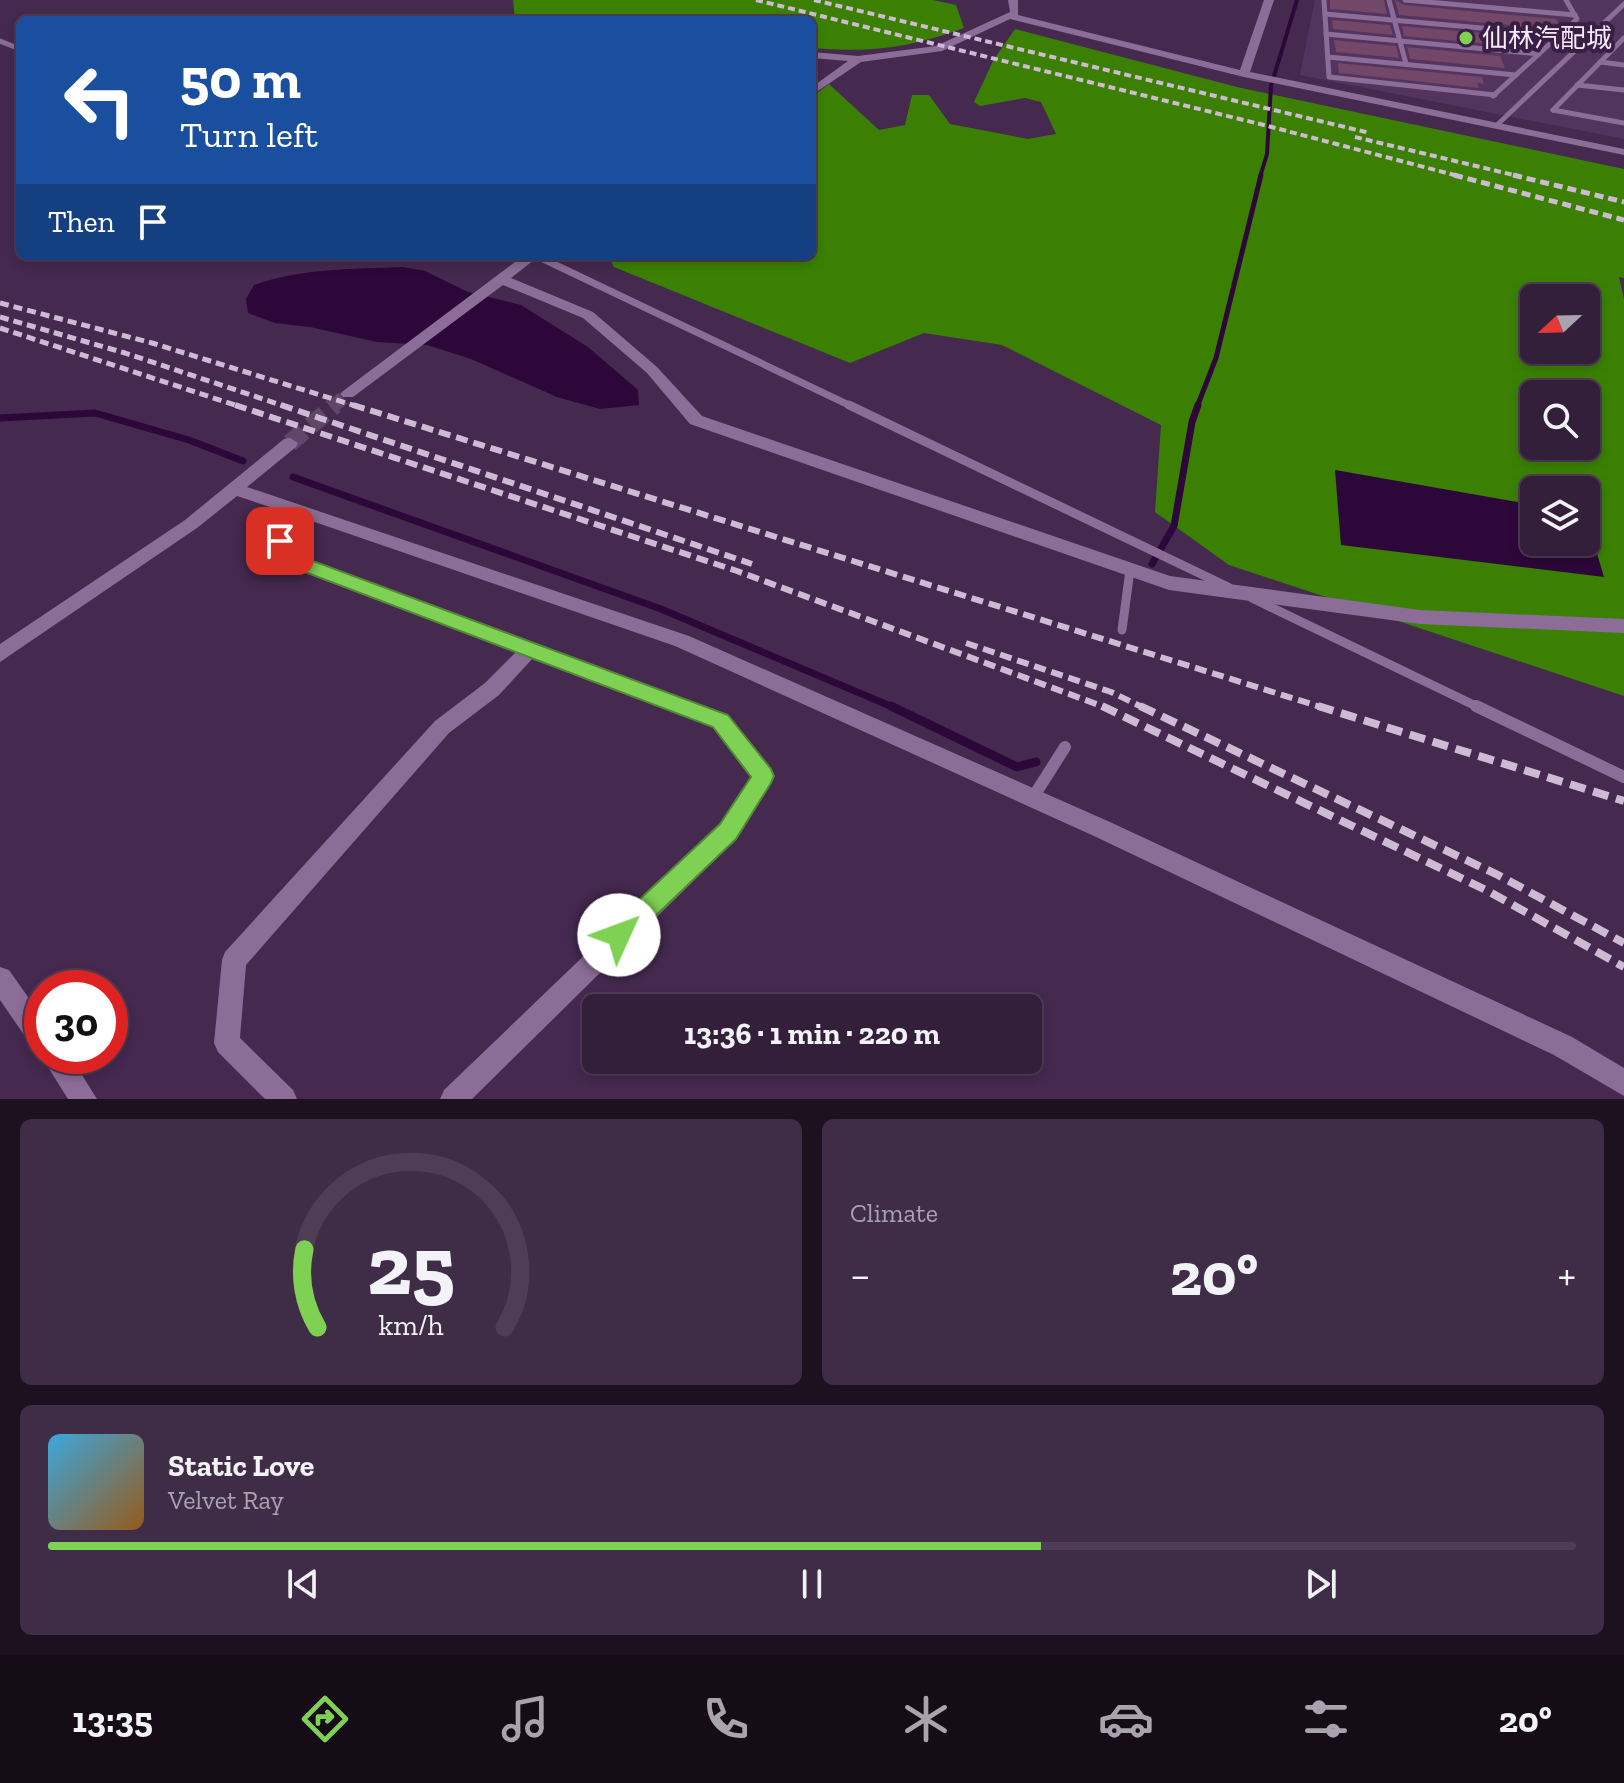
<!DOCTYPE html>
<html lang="en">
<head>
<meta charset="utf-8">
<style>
	body { margin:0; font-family:"Zilla Slab","Noto Sans SC",serif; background:#3f2c46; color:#f1f3f6; height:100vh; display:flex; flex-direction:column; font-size:30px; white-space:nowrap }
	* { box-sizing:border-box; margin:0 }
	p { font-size:26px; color:#a9a2af }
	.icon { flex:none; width:44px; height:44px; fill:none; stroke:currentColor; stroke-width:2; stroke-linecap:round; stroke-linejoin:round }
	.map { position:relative; height:1099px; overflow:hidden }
	.details { display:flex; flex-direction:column; gap:20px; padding:20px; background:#1d1120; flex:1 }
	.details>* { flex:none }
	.top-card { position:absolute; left:16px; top:16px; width:800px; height:244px; border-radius:12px; box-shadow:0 4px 12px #0003,0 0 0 2px #4e3d55; background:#1a4fa0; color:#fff; overflow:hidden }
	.needle { width:52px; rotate:248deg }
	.buttons { position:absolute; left:1520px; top:284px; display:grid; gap:16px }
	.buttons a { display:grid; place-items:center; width:80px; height:80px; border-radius:12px; background:#341f3b; box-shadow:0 4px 12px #0003,0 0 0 2px #4e3d55; font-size:40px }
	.speed { position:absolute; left:24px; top:970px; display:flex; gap:16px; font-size:40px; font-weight:700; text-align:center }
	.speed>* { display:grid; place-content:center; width:104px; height:104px; border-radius:50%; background:#341f3b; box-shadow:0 4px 12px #0003,0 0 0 2px #4e3d55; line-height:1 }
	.speed .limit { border:12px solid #d22; background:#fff; color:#111 }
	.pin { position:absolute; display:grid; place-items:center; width:68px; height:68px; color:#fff; margin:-34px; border-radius:16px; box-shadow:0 4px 12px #0006 }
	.me { position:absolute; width:88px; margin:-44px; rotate:47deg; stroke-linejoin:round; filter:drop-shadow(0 0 6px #0008) }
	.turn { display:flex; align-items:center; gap:28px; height:168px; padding:0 32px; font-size:36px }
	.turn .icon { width:104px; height:104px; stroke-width:2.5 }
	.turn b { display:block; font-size:56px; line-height:68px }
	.then { display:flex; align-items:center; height:76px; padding:0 32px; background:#0003; gap:16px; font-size:30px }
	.big { font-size:60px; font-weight:700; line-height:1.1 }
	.details .card { flex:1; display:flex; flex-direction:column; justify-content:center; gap:12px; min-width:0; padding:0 28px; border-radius:12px; background:#3f2c46 }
	.details .dial { align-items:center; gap:0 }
	.dial svg { height:208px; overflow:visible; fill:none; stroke:#4e3d55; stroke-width:7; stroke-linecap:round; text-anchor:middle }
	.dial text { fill:#f1f3f6; stroke:none }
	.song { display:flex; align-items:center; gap:24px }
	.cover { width:96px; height:96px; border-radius:12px; background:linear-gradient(135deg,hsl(200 70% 55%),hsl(30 70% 35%)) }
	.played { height:8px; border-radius:4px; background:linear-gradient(90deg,#7ed153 65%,#4e3d55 65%) }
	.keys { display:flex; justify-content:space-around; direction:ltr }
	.heat { display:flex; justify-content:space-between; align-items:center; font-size:44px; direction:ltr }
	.details .tiles { flex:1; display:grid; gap:20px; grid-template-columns:1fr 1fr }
	.card:last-child { grid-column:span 2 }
	.trip { position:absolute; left:582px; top:994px; width:460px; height:80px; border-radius:12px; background:#341f3b; box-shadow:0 4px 12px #0003,0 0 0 2px #4e3d55; font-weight:700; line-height:80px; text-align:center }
	.tabs { display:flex; height:128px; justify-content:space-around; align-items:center; background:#150c18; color:#a9a2af }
	.tabs .icon { width:56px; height:56px }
	.tabs .active { color:#7ed153 }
	.tabs b { font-size:36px; color:#f1f3f6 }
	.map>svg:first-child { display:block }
	.built { fill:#53345f }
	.forest { fill:#3b8003; fill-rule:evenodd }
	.water { fill:#2d0739 }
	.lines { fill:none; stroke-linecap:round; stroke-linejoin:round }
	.stream-far3 { stroke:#2d0739; stroke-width:4 }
	.stream-far2 { stroke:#2d0739; stroke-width:5 }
	.stream-far1 { stroke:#2d0739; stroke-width:7 }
	.stream { stroke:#2d0739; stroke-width:9 }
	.building { fill:#724767 }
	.street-tunnel-far1 { stroke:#604669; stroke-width:14; stroke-dasharray:14 7; stroke-linecap:butt }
	.street-tunnel { stroke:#604669; stroke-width:18; stroke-dasharray:18 9; stroke-linecap:butt }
	.lane-far3 { stroke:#8c6d98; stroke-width:5 }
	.lane-far2 { stroke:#8c6d98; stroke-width:7 }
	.lane-far1 { stroke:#8c6d98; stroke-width:9 }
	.lane { stroke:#8c6d98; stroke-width:12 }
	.street { fill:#8c6d98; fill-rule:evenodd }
	.rail-far3 { stroke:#ccbbd2; stroke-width:4; stroke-dasharray:7 4; stroke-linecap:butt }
	.rail-far2 { stroke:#ccbbd2; stroke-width:5; stroke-dasharray:9 5; stroke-linecap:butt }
	.rail-far1 { stroke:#ccbbd2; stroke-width:6; stroke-dasharray:12 6; stroke-linecap:butt }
	.rail { stroke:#ccbbd2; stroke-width:8; stroke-dasharray:16 8; stroke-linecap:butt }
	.route { fill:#7ed153; stroke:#528836; stroke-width:2 }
	.poi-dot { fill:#7ed153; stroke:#3a1f44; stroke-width:3 }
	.labels { text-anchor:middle; stroke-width:8; stroke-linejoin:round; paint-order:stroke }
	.far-poi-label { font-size:26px; fill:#f8eafd; stroke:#3a1f44; text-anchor:start }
</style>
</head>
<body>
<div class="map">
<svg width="1624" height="1099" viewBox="0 0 1624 1099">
	<rect width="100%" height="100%" fill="#45294f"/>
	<!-- built -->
	<polygon class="built" points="1315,0 1624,0 1624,139 1300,75"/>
	<!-- forest -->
	<g class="forest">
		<path d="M513 0H933L956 5 964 28C908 48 872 53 812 48V20H515Z"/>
		<path d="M1015 29 1237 87 1624 169V278L1619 277 1624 299V696L1229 565 1155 512 1161 425 1002 345 924 333 850 363 614 267 608 256H812V97L829 84 879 130 905 125 912 95H929L950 124 1028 139 1056 134 1041 102 1025 98 980 106 974 102 993 61ZM1534 298H1586V350H1534ZM1534 394H1586V446H1534ZM1534 490H1586V542H1534Z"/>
	</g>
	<!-- water -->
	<g class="water">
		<path d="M403 267 425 271 468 292 521 305 588 347 638 390 639 405 600 409 557 397 471 359 427 345 377 342 310 327 275 323 248 313 246 299 254 285C302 268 353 269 403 267Z"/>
		<polygon points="1335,470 1534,505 1534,542 1586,542 1586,517 1604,577 1341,545"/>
	</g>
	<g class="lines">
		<!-- stream-far3 -->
		<polyline class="stream-far3" points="1260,177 1267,154 1271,86 1297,0"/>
		<!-- stream-far2 -->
		<polyline class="stream-far2" points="1197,407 1216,358 1261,175"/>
		<!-- stream-far1 -->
		<g class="stream-far1">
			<polyline points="0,418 95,413 189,440 243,461"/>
			<polyline points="293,477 661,609 895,708"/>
			<polyline points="1152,564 1174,526 1192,422 1198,405"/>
		</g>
		<!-- stream -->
		<polyline class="stream" points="891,706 1017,767 1036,762"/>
	</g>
	<!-- building -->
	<g class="building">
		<polygon points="1330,0 1384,0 1387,14 1330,9"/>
		<polygon points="1395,0 1405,5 1556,19 1559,24 1552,23 1555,29 1399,15"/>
		<polygon points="1332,20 1390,25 1393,35 1333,29"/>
		<polygon points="1402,26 1504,35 1508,46 1404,36"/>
		<polygon points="1334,40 1396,46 1399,58 1336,52"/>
		<polygon points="1407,47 1500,56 1505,68 1410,59"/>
		<polygon points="1338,63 1482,77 1484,84 1477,83 1479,88 1339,73"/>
	</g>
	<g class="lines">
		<!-- street-tunnel-far1 -->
		<polyline class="street-tunnel-far1" points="332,407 348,394"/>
		<!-- street-tunnel -->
		<polyline class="street-tunnel" points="290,443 335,405"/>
		<!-- lane-far3 -->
		<g class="lane-far3">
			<polyline points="1324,0 1329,77 1495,95"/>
			<polyline points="1389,0 1406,64"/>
			<polyline points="1405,0 1575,15"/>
			<polyline points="1325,14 1560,35"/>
			<polyline points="1326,34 1539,54"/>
			<polyline points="0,41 20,49"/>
			<polyline points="1328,57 1516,75"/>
			<polyline points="1600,62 1624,65"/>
			<polyline points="1577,85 1624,90"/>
			<polyline points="1493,96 1577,19 1566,0"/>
			<polyline points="1553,110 1624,38"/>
			<polyline points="1553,110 1624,123"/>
			<polyline points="1497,125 1624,4"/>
		</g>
		<!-- lane-far2 -->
		<polyline class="lane-far2" points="537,256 853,407"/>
		<!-- lane-far1 -->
		<g class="lane-far1">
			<polyline points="849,405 1228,587"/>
			<polyline points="1252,598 1480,708"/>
			<polyline points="1122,630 1130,570"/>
		</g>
		<!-- lane -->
		<g class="lane">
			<polyline points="1476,706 1624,777"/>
			<polyline points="1032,799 1065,747"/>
		</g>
		<!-- street -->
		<g class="street">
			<polygon points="1008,0 1018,0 1018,15 1240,70 1264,0 1274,0 1250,72 1624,149 1624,155 1244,77 1010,19 942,51 861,62 812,95 812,87 848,61 812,58 812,52 858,56 936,46 1010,12"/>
			<polygon points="523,256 539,256 511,278 593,312 657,367 702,416 1170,576 1420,610 1624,619 1624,633 1420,624 1169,590 690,424 647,373 583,318 503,285 353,397 343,397 340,394 343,391"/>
			<polygon points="290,438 298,443 296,447 247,487 689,636 1110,822 1572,1037 1624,1068 1624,1096 1554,1055 1094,836 675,646 306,519 290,541 301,557 727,715 774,776 736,839 472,1099 440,1099 444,1090 720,825 751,777 713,727 533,658 499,695 449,733 246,965 240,1038 293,1090 297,1099 265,1099 218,1052 214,1043 222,960 225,952 435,721 485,683 516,652 289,567 271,541 291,514 237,496 197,528 0,662 0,644 185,520 284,439"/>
			<polygon points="0,967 9,970 42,1017 42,1052 33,1048 0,1000"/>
			<polygon points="42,1053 42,1056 70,1056 97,1099 68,1099 41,1056"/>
		</g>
		<!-- rail-far3 -->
		<g class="rail-far3">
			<polyline points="756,0 1264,125 1462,177"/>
			<polyline points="814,0 1370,133"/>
			<polyline points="1355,137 1522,177"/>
		</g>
		<!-- rail-far2 -->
		<g class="rail-far2">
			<polyline points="1454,175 1624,220"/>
			<polyline points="1513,175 1624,202"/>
			<polyline points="0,303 152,343 359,407"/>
			<polyline points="0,317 125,353 287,407"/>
			<polyline points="0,328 241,407"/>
		</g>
		<!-- rail-far1 -->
		<g class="rail-far1">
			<polyline points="235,405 737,571 1107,708"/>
			<polyline points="281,405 752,564"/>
			<polyline points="353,405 1324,708"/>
			<polyline points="966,643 1111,692 1144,708"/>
		</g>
		<!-- rail -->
		<g class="rail">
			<polyline points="1102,706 1488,891 1624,967"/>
			<polyline points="1140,706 1498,875 1624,943"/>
			<polyline points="1318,706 1624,801"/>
		</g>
	</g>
	<!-- route -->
	<polygon class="route" points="280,535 286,537 302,557 728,715 771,769 774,776 771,783 736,839 627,943 619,946 610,943 607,935 610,927 720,824 751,777 713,727 289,566 271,541"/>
	<!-- markers -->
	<circle class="poi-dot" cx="1466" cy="38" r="8"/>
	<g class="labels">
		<!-- far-poi labels -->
		<g class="far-poi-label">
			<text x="1482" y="47">仙林汽配城</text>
		</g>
	</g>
</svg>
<div class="buttons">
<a><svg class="needle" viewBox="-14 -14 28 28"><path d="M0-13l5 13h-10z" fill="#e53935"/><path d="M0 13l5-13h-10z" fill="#a9a2af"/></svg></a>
<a><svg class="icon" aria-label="search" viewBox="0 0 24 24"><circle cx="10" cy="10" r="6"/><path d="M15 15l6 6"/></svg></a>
<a><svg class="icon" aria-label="layers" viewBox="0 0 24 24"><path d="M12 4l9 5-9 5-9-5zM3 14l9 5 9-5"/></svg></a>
</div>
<div class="speed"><div class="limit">30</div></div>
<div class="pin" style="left:280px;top:541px;background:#d93025"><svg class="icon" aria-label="arrive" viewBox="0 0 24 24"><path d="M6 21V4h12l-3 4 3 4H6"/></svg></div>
<svg class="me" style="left:619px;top:935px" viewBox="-20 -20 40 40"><circle r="19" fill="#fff"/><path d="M0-13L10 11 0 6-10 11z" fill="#7ed153"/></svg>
<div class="trip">13:36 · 1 min · 220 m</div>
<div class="top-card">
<div class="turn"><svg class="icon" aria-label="left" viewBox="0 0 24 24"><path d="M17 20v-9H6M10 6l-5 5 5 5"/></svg><div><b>50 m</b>Turn left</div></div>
<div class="then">Then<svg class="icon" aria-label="arrive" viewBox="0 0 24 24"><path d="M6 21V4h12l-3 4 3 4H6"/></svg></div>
</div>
</div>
<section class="details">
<div class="tiles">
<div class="card dial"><svg viewBox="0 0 100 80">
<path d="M14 69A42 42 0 1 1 86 69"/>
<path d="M14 69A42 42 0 0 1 9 39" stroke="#7ed153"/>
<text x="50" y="56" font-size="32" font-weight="700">25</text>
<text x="50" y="72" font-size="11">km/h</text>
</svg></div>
<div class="card"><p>Climate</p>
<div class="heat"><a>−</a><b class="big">20°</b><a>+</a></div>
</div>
<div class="card">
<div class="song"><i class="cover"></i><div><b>Static Love</b><p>Velvet Ray</p></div></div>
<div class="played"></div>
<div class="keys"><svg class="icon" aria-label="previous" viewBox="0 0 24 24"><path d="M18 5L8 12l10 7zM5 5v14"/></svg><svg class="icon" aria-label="pause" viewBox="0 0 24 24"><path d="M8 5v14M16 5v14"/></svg><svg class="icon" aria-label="next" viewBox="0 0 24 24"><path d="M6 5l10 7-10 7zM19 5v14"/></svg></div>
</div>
</div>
</section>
<nav class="tabs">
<b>13:35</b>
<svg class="icon active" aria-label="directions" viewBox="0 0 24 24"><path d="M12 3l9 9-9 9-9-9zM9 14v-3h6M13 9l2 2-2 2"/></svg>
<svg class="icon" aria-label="music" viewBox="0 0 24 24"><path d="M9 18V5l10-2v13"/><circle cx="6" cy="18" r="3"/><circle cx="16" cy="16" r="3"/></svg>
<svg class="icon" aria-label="phone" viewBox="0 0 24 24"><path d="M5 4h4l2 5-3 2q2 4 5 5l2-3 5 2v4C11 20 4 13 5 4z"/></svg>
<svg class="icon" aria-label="climate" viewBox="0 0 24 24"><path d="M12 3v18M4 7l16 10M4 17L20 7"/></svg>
<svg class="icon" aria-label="car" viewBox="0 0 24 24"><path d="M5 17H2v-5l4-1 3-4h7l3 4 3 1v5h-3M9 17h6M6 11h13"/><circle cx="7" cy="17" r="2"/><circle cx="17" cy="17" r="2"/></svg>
<svg class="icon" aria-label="filters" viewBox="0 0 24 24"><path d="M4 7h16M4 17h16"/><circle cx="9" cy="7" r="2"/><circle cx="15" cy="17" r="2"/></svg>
<b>20°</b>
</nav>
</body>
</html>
